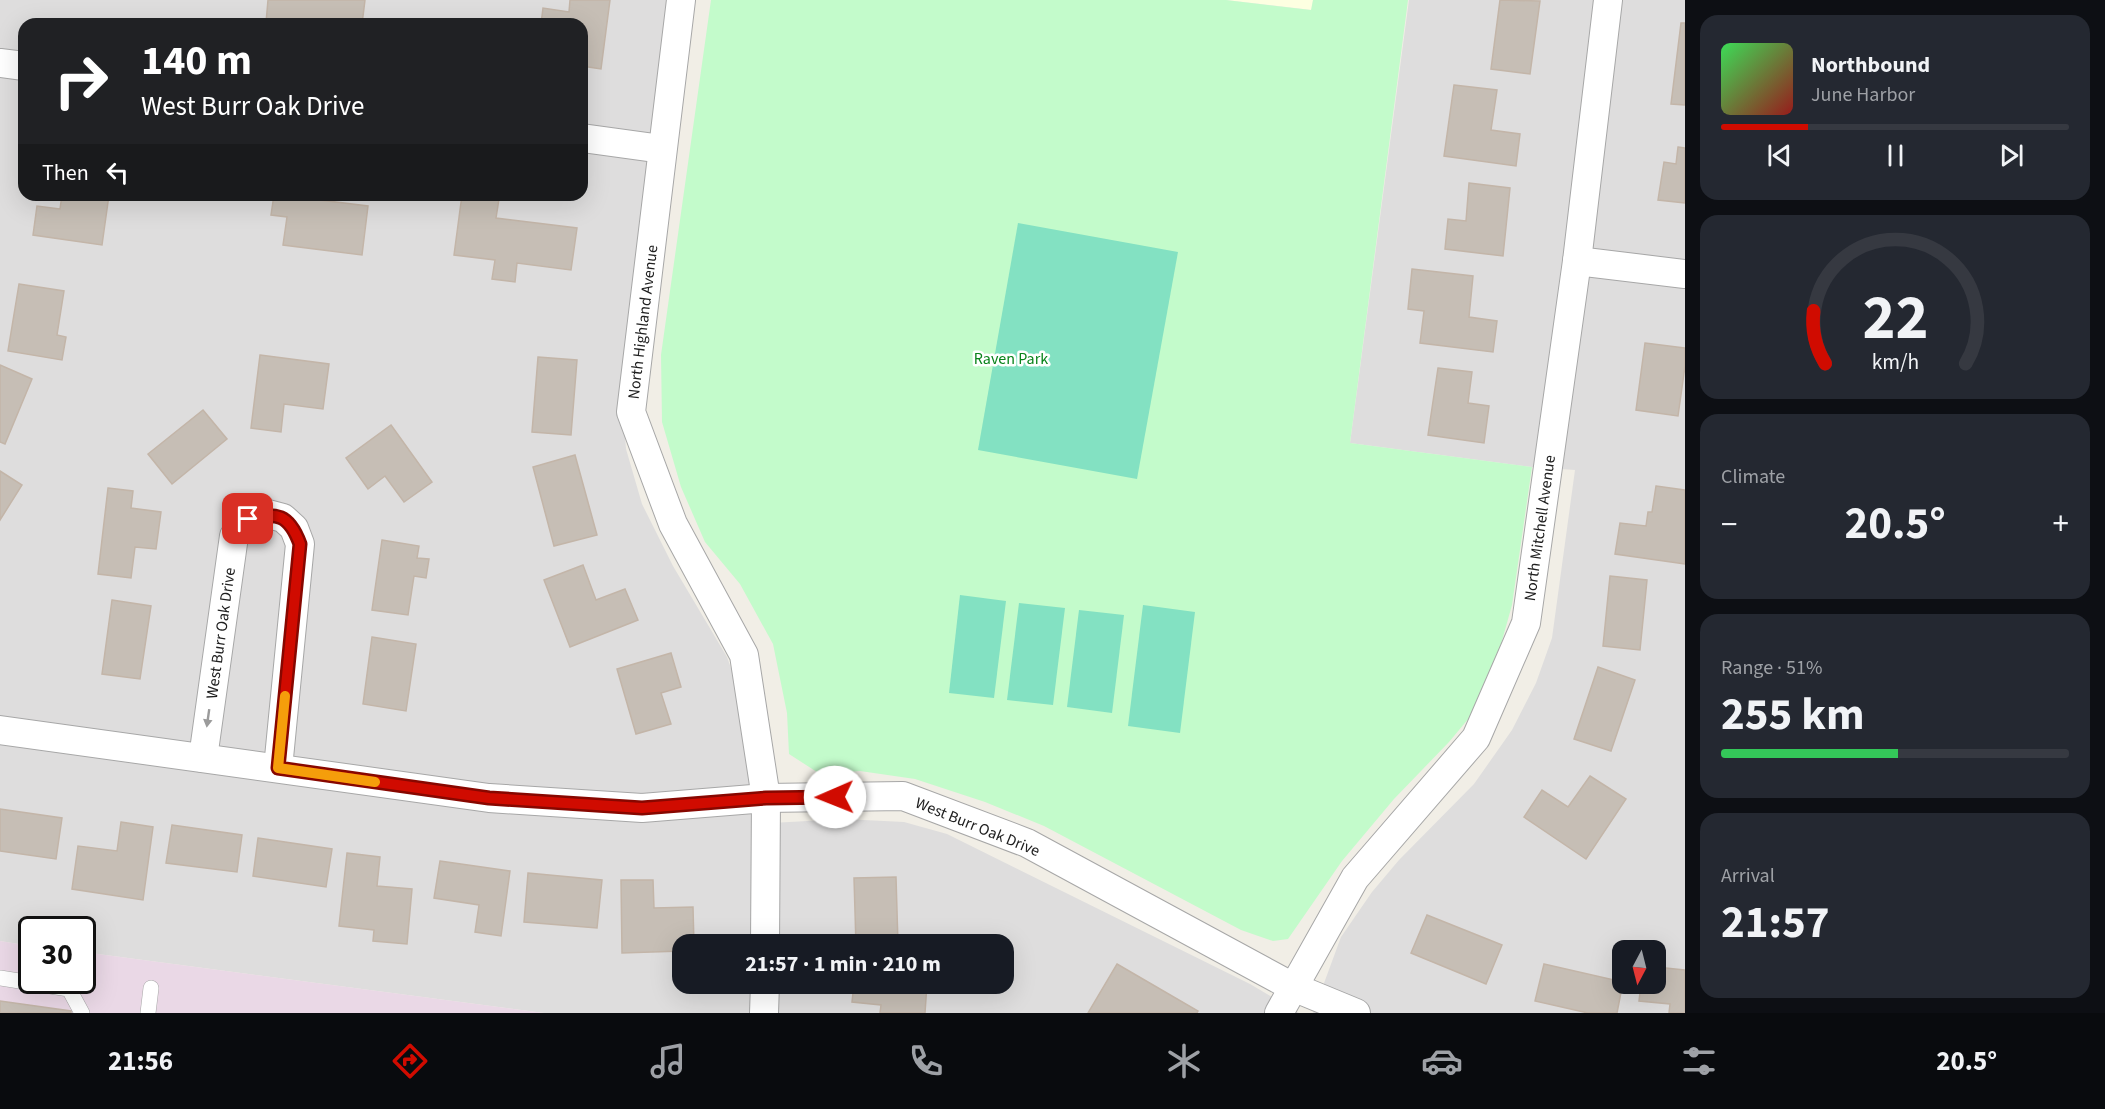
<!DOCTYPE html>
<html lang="en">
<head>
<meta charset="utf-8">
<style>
	body { margin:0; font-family:"Source Sans 3",sans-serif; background:#242831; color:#f1f3f6; height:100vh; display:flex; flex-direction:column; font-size:22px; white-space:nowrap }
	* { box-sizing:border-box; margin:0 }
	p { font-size:20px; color:#9ea1a6 }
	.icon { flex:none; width:33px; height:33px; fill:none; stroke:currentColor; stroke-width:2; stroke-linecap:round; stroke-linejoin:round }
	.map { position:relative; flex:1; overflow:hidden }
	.drawer { display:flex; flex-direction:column; gap:15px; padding:15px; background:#0d0f14; width:420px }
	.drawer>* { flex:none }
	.banner { position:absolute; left:18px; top:18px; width:570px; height:183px; border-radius:18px; box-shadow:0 6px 24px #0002; background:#202124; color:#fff; overflow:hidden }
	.needle { width:39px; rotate:187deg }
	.buttons { position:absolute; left:1612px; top:940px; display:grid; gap:12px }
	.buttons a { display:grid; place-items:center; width:54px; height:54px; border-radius:12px; background:#171b24; box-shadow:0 6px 24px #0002; font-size:30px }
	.speed { position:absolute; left:18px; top:916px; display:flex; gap:12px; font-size:30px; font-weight:700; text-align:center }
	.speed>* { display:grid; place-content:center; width:78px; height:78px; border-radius:50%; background:#171b24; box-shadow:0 6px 24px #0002; line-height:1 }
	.speed .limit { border:3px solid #111; border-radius:9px; background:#fff; color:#111 }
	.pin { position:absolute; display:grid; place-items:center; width:51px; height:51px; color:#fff; margin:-26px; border-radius:12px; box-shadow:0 3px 9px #0006 }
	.me { position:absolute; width:66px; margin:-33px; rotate:269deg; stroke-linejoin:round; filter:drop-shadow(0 0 4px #0008) }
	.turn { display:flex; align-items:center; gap:21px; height:126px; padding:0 24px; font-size:27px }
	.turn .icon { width:78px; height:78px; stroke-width:2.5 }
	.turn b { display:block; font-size:42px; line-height:51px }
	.then { display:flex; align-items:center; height:57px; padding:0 24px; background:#0003; gap:12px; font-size:22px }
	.big { font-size:45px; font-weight:700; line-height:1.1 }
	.drawer .card { flex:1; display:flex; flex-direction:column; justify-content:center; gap:9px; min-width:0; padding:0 21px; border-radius:18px; background:#242831 }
	.drawer .dial { align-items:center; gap:0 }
	.dial svg { height:156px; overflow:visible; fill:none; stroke:#363941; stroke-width:7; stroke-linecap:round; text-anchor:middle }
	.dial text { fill:#f1f3f6; stroke:none }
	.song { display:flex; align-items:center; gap:18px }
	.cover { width:72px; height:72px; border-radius:9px; background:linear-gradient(135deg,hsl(130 70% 55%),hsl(0 70% 35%)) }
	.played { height:6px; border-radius:3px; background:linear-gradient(90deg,#d00b00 25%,#363941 25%) }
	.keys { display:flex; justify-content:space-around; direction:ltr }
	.heat { display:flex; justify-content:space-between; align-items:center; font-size:33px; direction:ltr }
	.charge { height:9px; border-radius:4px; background:linear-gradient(90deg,#34c759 51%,#363941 0) }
	.trip { position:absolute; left:672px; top:934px; width:342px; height:60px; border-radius:18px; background:#171b24; box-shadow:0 6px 24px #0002; font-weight:700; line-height:60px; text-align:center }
	.dock { display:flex; height:96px; justify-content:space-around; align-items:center; background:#090b0e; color:#9ea1a6 }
	.dock .icon { width:42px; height:42px }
	.dock .active { color:#d00b00 }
	.dock b { font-size:27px; color:#f1f3f6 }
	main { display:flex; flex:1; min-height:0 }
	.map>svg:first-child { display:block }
	.residential { fill:#dedddd; fill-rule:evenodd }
	.industrial { fill:#ead8e6 }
	.education { fill:#fdffe1 }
	.park { fill:#c3fbcb }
	.pitch { fill:#83e1c2 }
	.building { fill:#c6beb5; stroke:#c3b5a8; stroke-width:1.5 }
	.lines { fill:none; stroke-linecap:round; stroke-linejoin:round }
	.lane-casing { stroke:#a7a7a7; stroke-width:16 }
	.street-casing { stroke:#a7a7a7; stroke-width:30 }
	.lane { stroke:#fff; stroke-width:15 }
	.street { stroke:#fff; stroke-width:28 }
	.oneway { fill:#9b9b9b }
	.route-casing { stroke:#870700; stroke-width:15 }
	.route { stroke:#d00b00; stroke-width:10 }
	.slow { stroke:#f59e0b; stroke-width:10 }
	.labels { text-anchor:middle; stroke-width:5; stroke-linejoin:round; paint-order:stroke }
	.street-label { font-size:16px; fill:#202020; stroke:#fff }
	.park-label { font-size:16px; fill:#09831a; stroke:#fff }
</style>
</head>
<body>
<main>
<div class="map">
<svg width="1685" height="1013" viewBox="0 0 1685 1013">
	<rect width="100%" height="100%" fill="#f1eee6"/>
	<!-- residential -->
	<g class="residential">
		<path d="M0 0H670L622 396 626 449 642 504 673 566 727 657 743 702 750 755 752 824 844 819 904 822 947 834 1250 984 1299 1013H544L83 952 82 930H32L31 946 0 941ZM24 24H582V195H24ZM682 945H1004V984H682Z"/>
		<path d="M1409 0H1685V1013H1313L1341 937 1372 892 1399 860 1474 784 1512 730 1536 683 1552 638 1575 470 1532 467 1350 443ZM1623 951H1656V984H1623Z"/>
	</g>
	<!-- industrial -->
	<polygon class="industrial" points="0,941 31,946 32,981 82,981 83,952 544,1013 0,1013"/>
	<!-- education -->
	<polygon class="education" points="1226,0 1313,0 1312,10"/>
	<!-- park -->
	<polygon class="park" points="711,0 1226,0 1311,10 1313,0 1408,0 1350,443 1532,467 1512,605 1498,655 1474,712 1449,742 1394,799 1342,861 1288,939 1273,941 1241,930 1044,826 985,802 915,779 860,771 820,774 789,754 787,713 773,644 740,584 705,542 681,487 662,422 661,355"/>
	<!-- pitch -->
	<g class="pitch">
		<polygon points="1018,223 1178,252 1137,479 978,450"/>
		<polygon points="960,595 1006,601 994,698 949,693"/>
		<polygon points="1019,603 1065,608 1053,705 1007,700"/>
		<polygon points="1143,605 1195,612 1180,733 1128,726"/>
		<polygon points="1079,610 1124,615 1112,713 1067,707"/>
	</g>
	<!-- building -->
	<g class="building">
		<polygon points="268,0 365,0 362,24 266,23"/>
		<polygon points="570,0 610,0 601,69 582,66 582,24 541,24 543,8 569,12"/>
		<polygon points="1500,0 1540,1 1530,74 1491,69"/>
		<polygon points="1681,23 1685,23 1685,105 1671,104"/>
		<polygon points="1454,85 1497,90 1491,130 1520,134 1516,166 1444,156"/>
		<polygon points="1678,147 1685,148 1685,203 1658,200 1664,162 1676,164"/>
		<polygon points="1469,183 1510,188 1503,256 1445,249 1448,219 1466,221"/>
		<polygon points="62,195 109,195 102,245 33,235 37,206 60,209"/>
		<polygon points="274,195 320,195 320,200 368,206 362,255 283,245 287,217 271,215"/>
		<polygon points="462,195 499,199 496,218 577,228 571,270 517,263 515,282 492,279 495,260 454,255"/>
		<polygon points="1412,269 1473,276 1469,317 1497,321 1493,352 1420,343 1424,311 1408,309"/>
		<polygon points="19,284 64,291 57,335 66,337 62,360 8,351"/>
		<polygon points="1645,343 1685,348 1685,366 1678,416 1636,410"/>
		<polygon points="260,355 329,364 323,409 284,404 281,432 251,428"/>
		<polygon points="538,357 577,360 571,435 532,432"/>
		<polygon points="0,365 32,379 5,444 0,442"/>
		<polygon points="1438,368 1472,372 1468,403 1489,406 1484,443 1428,435"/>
		<polygon points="203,410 227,439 172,484 148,454"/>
		<polygon points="391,425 432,482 404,502 385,476 368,489 346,458"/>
		<polygon points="575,455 597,535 554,546 533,467"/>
		<polygon points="0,471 22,485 0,520"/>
		<polygon points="1656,486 1685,490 1685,564 1615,554 1620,523 1646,526 1648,512 1652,512"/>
		<polygon points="108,488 133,491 131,508 161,512 156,549 135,547 131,578 98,574"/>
		<polygon points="382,540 419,546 417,558 429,559 426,578 414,576 408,615 372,610"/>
		<polygon points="583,565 596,600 625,589 638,620 570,647 544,580"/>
		<polygon points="1610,576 1647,580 1640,650 1603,646"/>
		<polygon points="112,600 151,606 140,679 102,674"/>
		<polygon points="372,637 416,644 406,711 363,704"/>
		<polygon points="671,653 681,687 661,693 671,724 636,734 617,669"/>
		<polygon points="1598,667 1635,680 1611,751 1574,739"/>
		<polygon points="1590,776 1626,799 1586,859 1524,817 1542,790 1568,807"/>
		<polygon points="0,809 62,818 56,859 0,851"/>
		<polygon points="121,822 153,827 143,900 72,889 78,846 117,851"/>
		<polygon points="172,825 242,835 237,872 166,863"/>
		<polygon points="258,838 332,849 326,887 253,876"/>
		<polygon points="347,853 380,857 377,886 412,889 407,944 373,941 374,930 339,926"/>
		<polygon points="440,861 510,871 501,936 475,932 479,905 434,898"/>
		<polygon points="528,873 602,880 597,928 524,922"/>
		<polygon points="896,877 898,944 856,945 854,878"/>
		<polygon points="621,880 653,880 654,908 693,907 694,945 682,945 682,951 622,953"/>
		<polygon points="1427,915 1502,945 1486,984 1411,953"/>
		<polygon points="1117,964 1198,1011 1197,1013 1088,1013"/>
		<polygon points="1544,964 1623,982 1617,1013 1588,1013 1535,1001"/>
		<polygon points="1656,967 1685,970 1685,1013 1669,1013 1670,1004 1639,1001 1641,984 1656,984"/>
		<polygon points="854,984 927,984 925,1013 880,1013 881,1005 852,1002"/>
		<polygon points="0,1001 71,1011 71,1013 0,1013"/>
	</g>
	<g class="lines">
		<!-- lane casing -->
		<g class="lane-casing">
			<g id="lane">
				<polyline points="0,978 69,989 82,1013"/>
				<polyline points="148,1013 151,988"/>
			</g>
		</g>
		<!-- street casing -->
		<g class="street-casing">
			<g id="street">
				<polyline points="681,0 631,412 673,524 744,655 766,798 765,945"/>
				<polyline points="0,63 24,66"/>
				<polyline points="582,138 662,149"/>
				<polyline points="1577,261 1685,274"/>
				<polyline points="0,730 489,798 642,808 766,798 903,796 1027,843 1293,987 1356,1013"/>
				<polyline points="203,758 234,536 248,519 268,514 283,518 294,528 300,544 278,768"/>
				<polyline points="764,1013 765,984"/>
				<polyline points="1279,1013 1355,878 1476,738 1526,623 1577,261 1608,0"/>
			</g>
		</g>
		<!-- lane -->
		<use href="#lane" class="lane"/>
		<!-- street -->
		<use href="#street" class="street"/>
	</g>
	<!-- one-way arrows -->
	<defs><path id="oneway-solid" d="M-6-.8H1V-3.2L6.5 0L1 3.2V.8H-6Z" transform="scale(1.5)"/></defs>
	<use class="oneway" href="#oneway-solid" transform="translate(208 718) rotate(98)"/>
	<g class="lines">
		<!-- route casing -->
		<g class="route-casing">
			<path id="route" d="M248 519C277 512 289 514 300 544L278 768 489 798 642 808 766 798 835 797"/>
		</g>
		<!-- route -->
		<use href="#route" class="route"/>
		<!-- slow -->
		<polyline class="slow" points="285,696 278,768 375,782"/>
	</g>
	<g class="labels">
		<!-- street labels -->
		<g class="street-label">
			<text transform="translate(642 322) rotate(-83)" y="6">North Highland Avenue</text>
			<text transform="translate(1539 528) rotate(-82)" y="6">North Mitchell Avenue</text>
			<text transform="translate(220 633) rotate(-82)" y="6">West Burr Oak Drive</text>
			<text transform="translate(978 826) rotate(22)" y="6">West Burr Oak Drive</text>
		</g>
		<!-- park labels -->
		<g class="park-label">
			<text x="1011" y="364">Raven Park</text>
		</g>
	</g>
</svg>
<div class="buttons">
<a><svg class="needle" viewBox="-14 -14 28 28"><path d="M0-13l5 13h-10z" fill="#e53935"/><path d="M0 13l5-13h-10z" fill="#9ea1a6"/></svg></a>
</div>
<div class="speed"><div class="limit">30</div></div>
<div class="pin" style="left:248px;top:519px;background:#d93025"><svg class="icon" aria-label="arrive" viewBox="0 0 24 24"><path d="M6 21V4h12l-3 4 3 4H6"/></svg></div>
<svg class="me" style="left:835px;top:797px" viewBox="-20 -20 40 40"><circle r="19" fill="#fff"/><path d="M0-13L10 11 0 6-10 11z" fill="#d00b00"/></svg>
<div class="trip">21:57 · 1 min · 210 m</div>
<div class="banner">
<div class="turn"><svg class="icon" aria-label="right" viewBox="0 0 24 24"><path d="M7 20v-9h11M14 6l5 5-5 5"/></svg><div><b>140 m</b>West Burr Oak Drive</div></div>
<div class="then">Then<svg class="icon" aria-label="left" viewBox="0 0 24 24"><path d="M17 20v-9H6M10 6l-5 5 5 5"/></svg></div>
</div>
</div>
<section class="drawer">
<div class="card">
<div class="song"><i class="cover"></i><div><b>Northbound</b><p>June Harbor</p></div></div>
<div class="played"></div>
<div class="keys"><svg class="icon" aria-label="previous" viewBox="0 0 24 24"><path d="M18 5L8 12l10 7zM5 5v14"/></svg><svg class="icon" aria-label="pause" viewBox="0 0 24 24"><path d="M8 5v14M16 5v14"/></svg><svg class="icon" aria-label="next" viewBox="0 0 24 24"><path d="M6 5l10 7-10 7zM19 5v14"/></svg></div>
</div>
<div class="card dial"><svg viewBox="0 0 100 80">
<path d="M14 69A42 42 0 1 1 86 69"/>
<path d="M14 69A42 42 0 0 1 8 42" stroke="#d00b00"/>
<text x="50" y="56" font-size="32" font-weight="700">22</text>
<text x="50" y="72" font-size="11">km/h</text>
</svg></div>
<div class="card"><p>Climate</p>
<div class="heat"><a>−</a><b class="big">20.5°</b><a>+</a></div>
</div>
<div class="card"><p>Range · 51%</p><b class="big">255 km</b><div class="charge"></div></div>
<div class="card"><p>Arrival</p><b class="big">21:57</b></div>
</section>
</main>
<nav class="dock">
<b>21:56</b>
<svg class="icon active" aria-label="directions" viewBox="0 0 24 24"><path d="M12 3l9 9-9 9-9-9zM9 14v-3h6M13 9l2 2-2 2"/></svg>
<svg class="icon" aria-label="music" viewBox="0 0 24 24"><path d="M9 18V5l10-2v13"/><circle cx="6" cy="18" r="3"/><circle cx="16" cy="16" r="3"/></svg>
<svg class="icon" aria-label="phone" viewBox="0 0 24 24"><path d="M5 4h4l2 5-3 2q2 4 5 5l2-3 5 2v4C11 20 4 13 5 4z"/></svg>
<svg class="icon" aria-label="climate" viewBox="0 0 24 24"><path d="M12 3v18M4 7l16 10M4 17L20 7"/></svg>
<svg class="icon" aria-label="car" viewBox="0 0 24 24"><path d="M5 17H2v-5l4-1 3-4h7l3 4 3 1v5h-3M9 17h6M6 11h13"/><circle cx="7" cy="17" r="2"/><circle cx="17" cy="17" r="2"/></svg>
<svg class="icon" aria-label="filters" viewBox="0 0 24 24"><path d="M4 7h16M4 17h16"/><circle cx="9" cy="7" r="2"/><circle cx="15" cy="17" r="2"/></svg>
<b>20.5°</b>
</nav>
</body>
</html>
